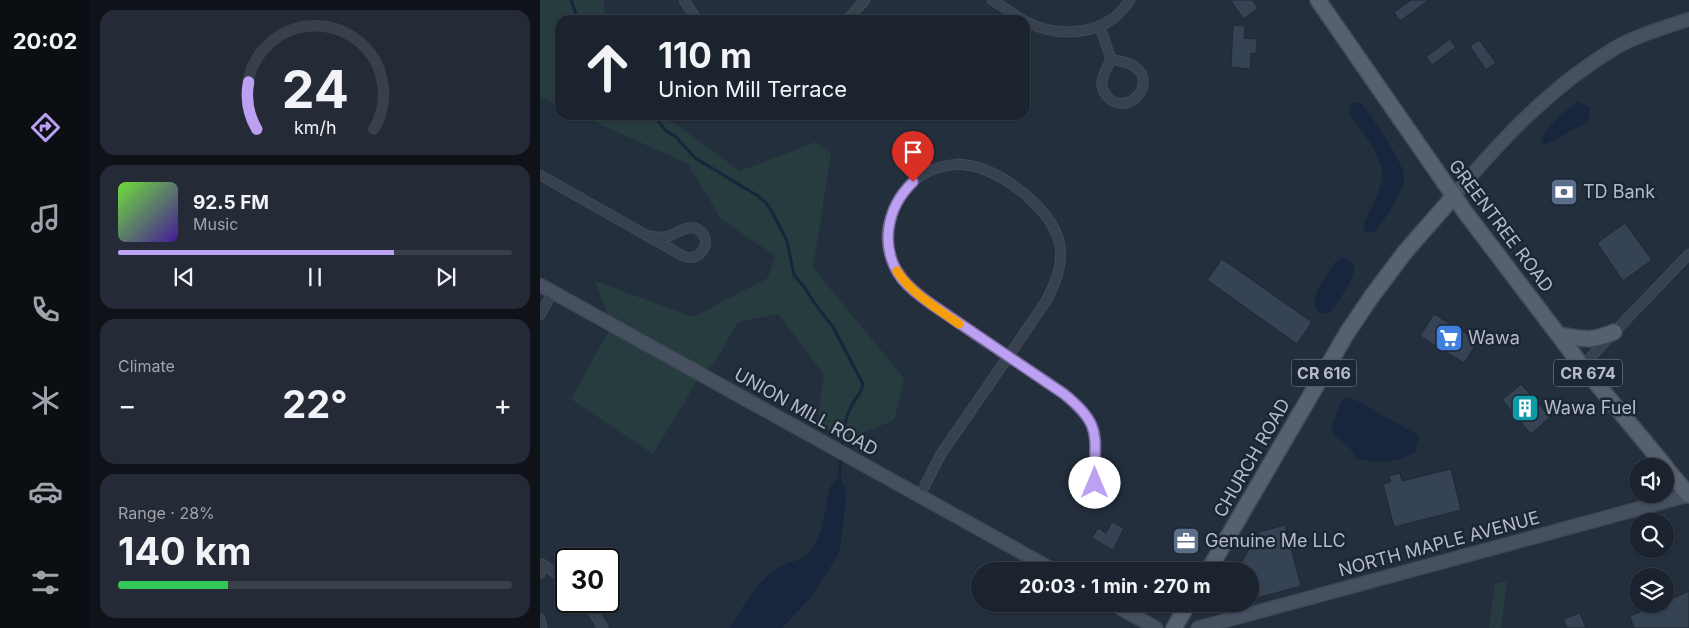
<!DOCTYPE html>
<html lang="en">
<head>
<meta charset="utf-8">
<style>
	body { margin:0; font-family:Inter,sans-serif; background:#242b36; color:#f1f3f6; height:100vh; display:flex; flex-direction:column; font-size:19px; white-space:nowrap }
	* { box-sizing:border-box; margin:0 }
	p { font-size:16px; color:#a0a4aa }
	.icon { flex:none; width:28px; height:28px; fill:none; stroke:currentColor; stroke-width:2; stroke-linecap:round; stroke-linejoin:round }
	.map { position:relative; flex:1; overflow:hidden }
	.sheet { display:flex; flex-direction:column; gap:10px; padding:10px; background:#0f1319; width:450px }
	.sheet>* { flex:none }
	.top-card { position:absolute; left:15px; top:15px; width:475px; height:105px; border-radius:15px; box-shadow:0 1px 4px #0004,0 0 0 1px #39404a; background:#1b232e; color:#f1f3f6; overflow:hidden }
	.buttons { position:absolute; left:1089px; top:458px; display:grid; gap:10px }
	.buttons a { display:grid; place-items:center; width:45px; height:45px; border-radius:50%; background:#1b232e; box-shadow:0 1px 4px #0004,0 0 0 1px #39404a; font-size:25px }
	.speed { position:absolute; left:15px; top:548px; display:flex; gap:10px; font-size:25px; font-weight:700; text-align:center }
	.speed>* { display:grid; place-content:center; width:65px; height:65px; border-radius:50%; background:#1b232e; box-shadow:0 1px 4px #0004,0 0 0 1px #39404a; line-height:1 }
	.speed .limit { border:2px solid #111; border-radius:8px; background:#fff; color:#111 }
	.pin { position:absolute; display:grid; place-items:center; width:42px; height:42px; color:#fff; margin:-51px -21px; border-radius:50% 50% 50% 0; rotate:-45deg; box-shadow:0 0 5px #0007 }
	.pin .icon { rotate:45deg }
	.me { position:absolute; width:55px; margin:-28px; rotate:0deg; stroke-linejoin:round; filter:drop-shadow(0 0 4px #0008) }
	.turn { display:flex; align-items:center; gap:18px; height:105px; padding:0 20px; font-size:22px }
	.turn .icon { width:65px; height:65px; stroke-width:2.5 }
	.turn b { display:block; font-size:35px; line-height:42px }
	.big { font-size:38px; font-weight:700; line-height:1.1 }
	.sheet .widget { flex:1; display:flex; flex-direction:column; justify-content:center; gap:8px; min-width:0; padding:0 18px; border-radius:15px; background:#242b36 }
	.sheet .dial { align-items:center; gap:0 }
	.dial svg { height:130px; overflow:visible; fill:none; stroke:#39404a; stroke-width:7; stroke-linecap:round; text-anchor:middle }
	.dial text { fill:#f1f3f6; stroke:none }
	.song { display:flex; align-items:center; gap:15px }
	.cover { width:60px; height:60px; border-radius:8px; background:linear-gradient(135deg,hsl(100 70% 55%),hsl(260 70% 35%)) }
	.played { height:5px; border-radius:2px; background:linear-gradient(90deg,#bca0f2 70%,#39404a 70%) }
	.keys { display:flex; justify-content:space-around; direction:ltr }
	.heat { display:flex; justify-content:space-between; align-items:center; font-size:28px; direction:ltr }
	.charge { height:8px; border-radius:4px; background:linear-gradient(90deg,#34c759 28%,#39404a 0) }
	.trip { position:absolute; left:431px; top:562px; width:288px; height:50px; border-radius:25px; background:#1b232e; box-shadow:0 1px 4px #0004,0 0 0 1px #39404a; font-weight:700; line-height:50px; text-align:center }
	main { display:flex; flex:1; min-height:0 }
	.tab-bar { display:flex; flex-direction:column; width:90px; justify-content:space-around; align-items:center; background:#0b0e12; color:#a0a4aa }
	.tab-bar .icon { width:35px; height:35px }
	.tab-bar .selected { color:#bca0f2 }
	.tab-bar b { font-size:22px; color:#f1f3f6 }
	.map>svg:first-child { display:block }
	.green { fill:#263c3f }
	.water { fill:#17263c }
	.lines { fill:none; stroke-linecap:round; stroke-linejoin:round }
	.stream { stroke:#17263c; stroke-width:3 }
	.building { fill:#364354; stroke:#1f2835 }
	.street-casing { stroke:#414a57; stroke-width:11 }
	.secondary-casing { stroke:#414a57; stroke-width:15 }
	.primary-casing { stroke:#414a57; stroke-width:18 }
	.street { stroke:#38414e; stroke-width:9 }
	.secondary { stroke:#465061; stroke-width:12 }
	.primary { stroke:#56606e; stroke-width:15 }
	.route-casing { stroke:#7a689d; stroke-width:12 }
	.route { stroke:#bca0f2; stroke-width:9 }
	.slow { stroke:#f59e0b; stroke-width:9 }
	.labels { text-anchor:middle; stroke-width:5; stroke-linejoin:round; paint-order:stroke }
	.shield { fill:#1d2633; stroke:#878f9c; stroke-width:1 }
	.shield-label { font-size:16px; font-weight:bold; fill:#b4bcc9 }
	.poi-label { font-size:18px; fill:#b4bcc9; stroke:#1d2633; text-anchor:start }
	.street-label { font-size:18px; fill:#b4bcc9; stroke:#1d2633 }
</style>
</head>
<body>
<main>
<nav class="tab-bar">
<b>20:02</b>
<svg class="icon selected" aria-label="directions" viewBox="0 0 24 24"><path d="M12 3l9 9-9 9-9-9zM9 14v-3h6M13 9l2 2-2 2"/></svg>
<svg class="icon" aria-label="music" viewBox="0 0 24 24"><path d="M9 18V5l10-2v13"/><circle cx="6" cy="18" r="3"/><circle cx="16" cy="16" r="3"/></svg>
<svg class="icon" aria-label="phone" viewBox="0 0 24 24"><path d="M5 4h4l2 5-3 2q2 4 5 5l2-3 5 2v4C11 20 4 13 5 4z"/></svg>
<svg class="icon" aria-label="climate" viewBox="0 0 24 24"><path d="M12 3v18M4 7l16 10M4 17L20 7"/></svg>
<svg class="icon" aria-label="car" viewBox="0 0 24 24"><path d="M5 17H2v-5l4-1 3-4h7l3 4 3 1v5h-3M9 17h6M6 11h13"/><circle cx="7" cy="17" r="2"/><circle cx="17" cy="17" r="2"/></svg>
<svg class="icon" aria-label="filters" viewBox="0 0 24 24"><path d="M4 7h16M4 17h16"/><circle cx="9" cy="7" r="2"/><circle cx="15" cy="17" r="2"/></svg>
</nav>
<section class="sheet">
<div class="widget dial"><svg viewBox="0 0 100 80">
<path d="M14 69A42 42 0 1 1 86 69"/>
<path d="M14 69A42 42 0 0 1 9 40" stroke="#bca0f2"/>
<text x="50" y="56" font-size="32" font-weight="700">24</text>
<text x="50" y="72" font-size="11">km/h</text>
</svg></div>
<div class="widget">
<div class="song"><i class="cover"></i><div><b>92.5 FM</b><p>Music</p></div></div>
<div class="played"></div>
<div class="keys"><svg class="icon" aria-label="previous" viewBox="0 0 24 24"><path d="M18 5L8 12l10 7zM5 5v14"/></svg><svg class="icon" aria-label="pause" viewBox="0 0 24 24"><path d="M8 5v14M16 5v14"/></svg><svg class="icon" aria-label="next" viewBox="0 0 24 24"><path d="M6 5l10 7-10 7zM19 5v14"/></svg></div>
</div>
<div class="widget"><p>Climate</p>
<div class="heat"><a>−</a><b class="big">22°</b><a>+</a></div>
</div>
<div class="widget"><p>Range · 28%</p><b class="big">140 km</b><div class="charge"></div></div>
</section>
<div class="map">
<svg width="1149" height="628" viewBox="0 0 1149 628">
	<rect width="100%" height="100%" fill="#242f3e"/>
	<!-- green -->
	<g class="green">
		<polygon points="0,0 64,0 65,20 20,20 20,106 0,97"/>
		<polygon points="40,115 123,115 200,171 276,142 291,153 273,268 364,378 354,420 306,440 277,423 284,375 238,314 198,322 175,362 162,373 113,454 31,399 72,325 55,281 153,317 228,278 235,256 181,219 148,164"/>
		<polygon points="967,581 961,628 949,628 955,584"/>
	</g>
	<!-- water -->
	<g class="water">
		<path d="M816 102 822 104C832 118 868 166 864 182 861 196 844 220 835 232L825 233 823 225C830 211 844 186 842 171 839 150 821 131 810 114L809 108 812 103Z"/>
		<path d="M1038 102 1050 108 1048 122 1007 144 1001 143C999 133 1029 107 1038 102Z"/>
		<path d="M806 258C809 260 813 262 814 266 817 277 796 304 790 313L784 314 776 310C770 293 787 276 795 262L800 259Z"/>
		<path d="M806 397 820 402 878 435 879 437 875 452 860 459 841 462 816 459C812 445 797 441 791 429L801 400Z"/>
		<path d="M297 479 301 480 307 492 300 549 296 558 272 596 242 628H190C202 608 215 584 234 571 238 568 243 565 248 563 255 560 263 560 268 554 285 534 284 508 291 485Z"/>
	</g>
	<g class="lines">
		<!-- stream -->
		<g class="stream">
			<polyline points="31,0 38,20"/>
			<path d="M114 115 125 130 136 137 155 158 218 196 226 203 232 212 247 241 254 275 264 287 278 308 293 327 323 384C322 393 316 397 312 405 305 418 302 435 302 449"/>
			<polyline points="299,482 301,456"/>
		</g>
	</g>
	<!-- building -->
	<g class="building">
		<polygon points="690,0 712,0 718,8 704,19"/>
		<polygon points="871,0 889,0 860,21 854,12"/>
		<polygon points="693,25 705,26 704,38 717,39 716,54 711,53 710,69 691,67"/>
		<polygon points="910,39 916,47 892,65 886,57"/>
		<polygon points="939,40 956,63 946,70 930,46"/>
		<polygon points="1085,223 1112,260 1083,281 1057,243"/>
		<polygon points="682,259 772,322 757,344 667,280"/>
		<polygon points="894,314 938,341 924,363 880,336"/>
		<polygon points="981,384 1010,417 991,434 962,400"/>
		<polygon points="911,469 921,510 854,527 843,484 851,482 849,476 860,473 862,481"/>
		<polygon points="572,522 584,528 573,550 552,538 558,528 566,533"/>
		<polygon points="745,525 761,586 710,600 710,571 682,571 682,569 701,563 719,532"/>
		<polygon points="1149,591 1149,628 1094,628 1090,616 1120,604 1125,604 1125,602"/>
		<polygon points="1040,613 1046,628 1027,628 1023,619"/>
	</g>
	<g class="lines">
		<!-- street casing -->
		<g class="street-casing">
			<g id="street">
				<polyline points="144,0 157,20"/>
				<polyline points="452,0 483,20"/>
				<polyline points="307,20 325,0"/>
				<path d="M485 21C512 36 549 36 574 18 581 13 585 6 590 0"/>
				<path d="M560 27 571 59C578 61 588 62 594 66 620 84 585 120 566 95 562 90 561 83 563 77 565 71 569 64 571 59"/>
				<path d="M419 164C428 165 437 166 445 170 474 181 515 214 520 246 523 266 515 284 506 301L468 357C449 344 430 332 411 318 371 290 326 257 357 202 370 177 392 166 419 164Z"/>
				<path d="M0 175 143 256C153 260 161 256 165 246 166 241 165 235 160 231 149 222 137 234 126 237 120 238 115 237 110 236"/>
				<polyline points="0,315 13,292"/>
				<polyline points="1042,366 1149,254"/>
				<path d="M380 495 401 454 468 357C493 373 549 402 555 433 558 449 554 467 555 483"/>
				<polyline points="0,574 2,564 26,580"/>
				<polyline points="47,601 63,628"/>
				<polyline points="0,619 2,628"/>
			</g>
		</g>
		<!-- secondary casing -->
		<g class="secondary-casing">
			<g id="secondary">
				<path d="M914 196C962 139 1012 85 1077 47 1097 35 1127 27 1149 19"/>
				<polyline points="0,285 515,571"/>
				<polyline points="573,604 616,628"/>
				<polyline points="658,628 1149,495"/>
			</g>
		</g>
		<!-- primary casing -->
		<g class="primary-casing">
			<g id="primary">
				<polyline points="778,0 925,212 1042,366 1125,466"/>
				<path d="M1019 335C1043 339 1051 342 1074 332"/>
				<polyline points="1125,467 1149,495"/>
				<polyline points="668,571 807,333 832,296 865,252 914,196"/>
				<polyline points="634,628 648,604"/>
			</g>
		</g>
		<!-- street -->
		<use href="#street" class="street"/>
		<!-- secondary -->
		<use href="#secondary" class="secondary"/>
		<!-- primary -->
		<use href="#primary" class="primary"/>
	</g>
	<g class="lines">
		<!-- route casing -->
		<g class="route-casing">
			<path id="route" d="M373 182C346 208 339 248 362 279 370 289 381 297 391 304L524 394C565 427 553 437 555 483"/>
		</g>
		<!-- route -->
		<use href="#route" class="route"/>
		<!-- slow -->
		<path class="slow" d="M357 271C372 294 397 308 419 324"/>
	</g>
	<!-- icons -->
	<defs>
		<g id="bank-square" transform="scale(1.4375)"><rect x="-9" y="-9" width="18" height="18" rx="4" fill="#5c6f8a" stroke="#1d2633"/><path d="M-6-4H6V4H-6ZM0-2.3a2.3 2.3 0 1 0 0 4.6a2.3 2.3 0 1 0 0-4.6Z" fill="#fff"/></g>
		<g id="supermarket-square" transform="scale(1.4375)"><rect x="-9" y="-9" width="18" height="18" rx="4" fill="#3f7fe0" stroke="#1d2633"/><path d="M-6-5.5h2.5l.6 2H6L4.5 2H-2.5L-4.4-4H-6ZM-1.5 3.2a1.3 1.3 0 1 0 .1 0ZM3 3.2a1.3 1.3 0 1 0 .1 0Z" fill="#fff"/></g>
		<g id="building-square" transform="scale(1.4375)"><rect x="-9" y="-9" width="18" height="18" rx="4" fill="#0f9aa8" stroke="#1d2633"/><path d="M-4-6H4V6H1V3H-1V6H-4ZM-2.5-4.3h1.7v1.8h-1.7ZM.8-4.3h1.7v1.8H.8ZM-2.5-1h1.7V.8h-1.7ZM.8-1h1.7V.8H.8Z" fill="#fff"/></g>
		<g id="office-square" transform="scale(1.4375)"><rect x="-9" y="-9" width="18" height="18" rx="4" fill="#5c6f8a" stroke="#1d2633"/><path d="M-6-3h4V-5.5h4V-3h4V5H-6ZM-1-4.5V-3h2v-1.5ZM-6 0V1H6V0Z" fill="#fff"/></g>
	</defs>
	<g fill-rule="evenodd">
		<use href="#bank-square" x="1024" y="192"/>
		<use href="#supermarket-square" x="909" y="338"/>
		<use href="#building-square" x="985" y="408"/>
		<use href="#office-square" x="646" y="541"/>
	</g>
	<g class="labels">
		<!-- shield labels -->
		<g class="shield">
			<rect x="751.5" y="359.5" width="65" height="27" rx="4"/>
			<rect x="1014" y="359.5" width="68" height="27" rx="4"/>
		</g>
		<g class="shield-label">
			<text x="784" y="379">CR 616</text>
			<text x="1048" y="379">CR 674</text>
		</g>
		<!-- poi labels -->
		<g class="poi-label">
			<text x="1043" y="198">TD Bank</text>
			<text x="928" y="344">Wawa</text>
			<text x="1004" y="414">Wawa Fuel</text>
			<text x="665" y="547">Genuine Me LLC</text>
		</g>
		<!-- street labels -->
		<g class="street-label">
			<text transform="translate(961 226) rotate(53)" y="6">GREENTREE ROAD</text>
			<text transform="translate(266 412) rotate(29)" y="6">UNION MILL ROAD</text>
			<text transform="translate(712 458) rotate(-60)" y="6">CHURCH ROAD</text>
			<text transform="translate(899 544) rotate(-15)" y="6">NORTH MAPLE AVENUE</text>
		</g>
	</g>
</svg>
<div class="buttons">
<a><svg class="icon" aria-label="sound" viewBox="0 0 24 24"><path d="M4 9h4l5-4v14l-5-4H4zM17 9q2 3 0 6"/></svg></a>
<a><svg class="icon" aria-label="search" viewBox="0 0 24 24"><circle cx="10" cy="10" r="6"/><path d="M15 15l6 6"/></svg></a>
<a><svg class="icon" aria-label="layers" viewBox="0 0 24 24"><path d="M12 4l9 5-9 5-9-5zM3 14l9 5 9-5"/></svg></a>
</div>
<div class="speed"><div class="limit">30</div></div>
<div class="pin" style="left:373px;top:182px;background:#d93025"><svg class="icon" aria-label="arrive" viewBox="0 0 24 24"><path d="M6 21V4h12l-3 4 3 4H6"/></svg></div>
<svg class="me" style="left:555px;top:483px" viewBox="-20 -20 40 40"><circle r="19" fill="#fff"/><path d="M0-13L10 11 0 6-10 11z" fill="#bca0f2"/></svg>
<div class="trip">20:03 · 1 min · 270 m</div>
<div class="top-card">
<div class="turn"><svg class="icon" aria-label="ahead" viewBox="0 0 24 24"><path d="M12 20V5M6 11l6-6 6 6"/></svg><div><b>110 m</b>Union Mill Terrace</div></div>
</div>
</div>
</main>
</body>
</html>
